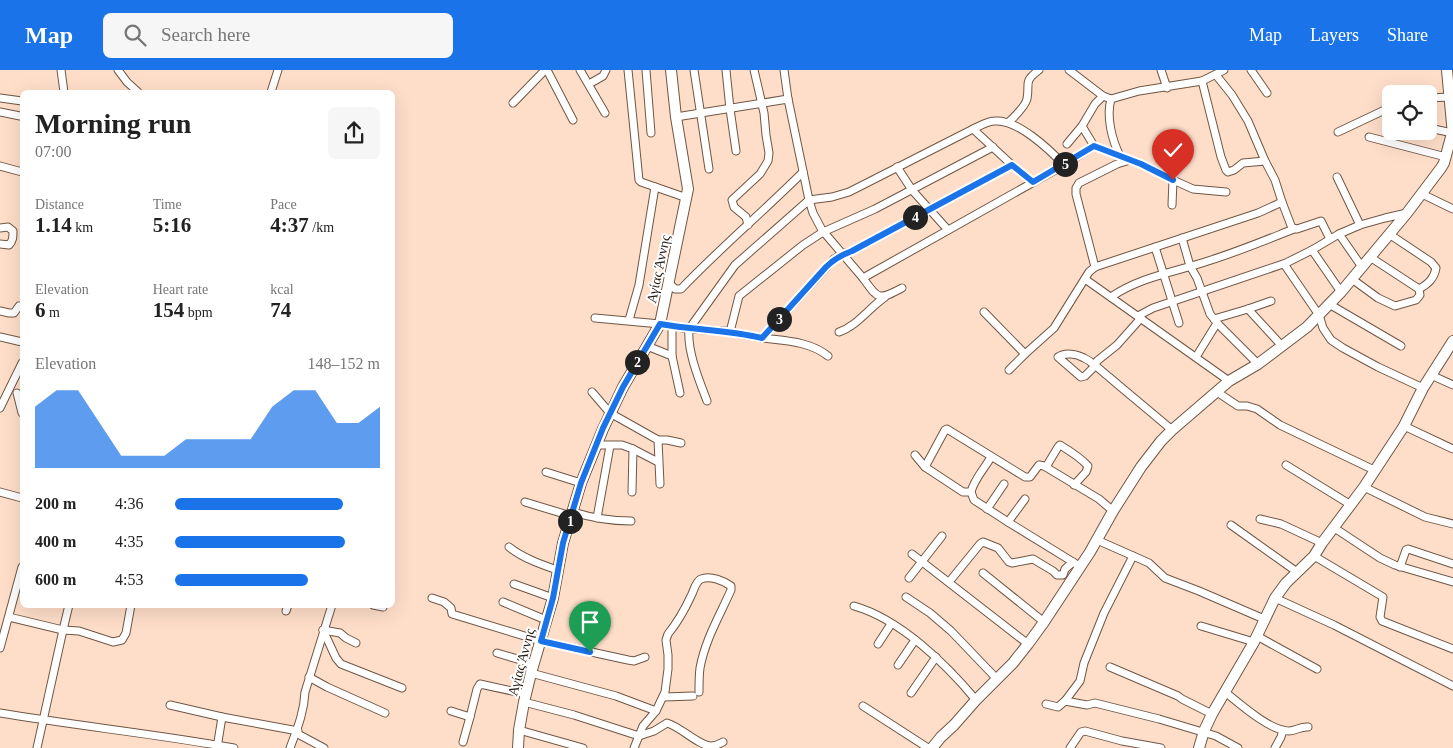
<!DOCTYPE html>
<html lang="en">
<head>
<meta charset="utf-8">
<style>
  body { margin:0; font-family:Georgia,serif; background:#f6f6f6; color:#222; height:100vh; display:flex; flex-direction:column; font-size:19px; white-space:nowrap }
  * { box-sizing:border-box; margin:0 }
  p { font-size:16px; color:#767676 }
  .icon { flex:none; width:28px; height:28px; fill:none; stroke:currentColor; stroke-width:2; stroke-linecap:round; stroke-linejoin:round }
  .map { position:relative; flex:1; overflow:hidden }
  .details { position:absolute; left:20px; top:20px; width:375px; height:518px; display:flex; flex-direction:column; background:#fff; border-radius:8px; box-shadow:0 5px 20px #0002 }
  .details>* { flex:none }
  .fabs { position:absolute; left:1382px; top:15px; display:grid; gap:10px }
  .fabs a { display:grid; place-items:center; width:55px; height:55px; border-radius:8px; background:#fff; box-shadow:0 5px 20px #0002; font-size:25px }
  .pin { position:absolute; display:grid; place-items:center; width:42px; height:42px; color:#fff; margin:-51px -21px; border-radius:50% 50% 50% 0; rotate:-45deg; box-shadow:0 0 5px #0007 }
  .pin .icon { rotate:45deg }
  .km { position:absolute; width:25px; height:25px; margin:-12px; border-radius:50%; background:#222; color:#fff; font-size:14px; line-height:25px; text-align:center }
  .round { display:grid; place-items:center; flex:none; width:52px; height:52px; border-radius:8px; background:#f6f6f6 }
  .summary { display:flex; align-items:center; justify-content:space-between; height:85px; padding:0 15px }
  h1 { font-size:28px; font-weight:600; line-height:38px }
  .stats { display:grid; grid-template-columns:repeat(3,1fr); gap:8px; height:85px; padding:5px 15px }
  .stats div { display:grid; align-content:center }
  .stats b { font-size:21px; font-weight:600 }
  .stats small { font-size:14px; font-weight:400 }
  .stats p { font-size:14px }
  .chart { height:140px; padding:10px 15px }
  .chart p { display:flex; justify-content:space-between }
  .chart svg { width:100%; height:90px; margin-top:5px; fill:#1a73e8; opacity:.7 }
  ul { padding:0 15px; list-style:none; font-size:16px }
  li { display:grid; grid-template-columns:80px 60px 1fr; align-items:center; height:38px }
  li i { height:12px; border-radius:6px; background:#1a73e8 }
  header { display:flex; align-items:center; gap:30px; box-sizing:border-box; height:70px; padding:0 25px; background:#1a73e8; color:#fff }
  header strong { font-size:24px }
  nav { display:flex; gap:28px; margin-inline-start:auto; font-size:18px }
  .search { width:350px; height:45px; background:#f6f6f6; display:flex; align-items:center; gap:12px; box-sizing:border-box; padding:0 18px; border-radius:8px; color:#767676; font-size:19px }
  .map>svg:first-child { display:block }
</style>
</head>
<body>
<header>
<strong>Map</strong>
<div class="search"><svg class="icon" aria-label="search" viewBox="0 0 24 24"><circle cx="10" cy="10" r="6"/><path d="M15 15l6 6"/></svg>Search here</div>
<nav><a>Map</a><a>Layers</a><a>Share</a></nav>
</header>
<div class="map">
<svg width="1453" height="678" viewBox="0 0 1453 678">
  <rect width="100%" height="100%" fill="#fedec9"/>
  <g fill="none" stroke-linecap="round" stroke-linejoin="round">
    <defs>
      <g id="street">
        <polyline points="61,0 64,22"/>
        <polyline points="118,0 127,12 138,22"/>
        <polyline points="547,0 573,50"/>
        <polyline points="580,0 605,43"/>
        <polyline points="628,0 639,110 641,112 687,128"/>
        <polyline points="646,0 651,63"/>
        <polyline points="694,0 709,99"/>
        <polyline points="726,0 730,39 736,81"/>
        <polyline points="784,0 788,29"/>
        <polyline points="1069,0 1103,26 1111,29 1139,21 1202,11 1224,0"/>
        <polyline points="1161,0 1167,18"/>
        <polyline points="1251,0 1267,23"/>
        <polyline points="1216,5 1232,25 1248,51 1265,91"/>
        <polyline points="1202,11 1221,87 1226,100 1228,102 1234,100 1243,93 1265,91 1275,110 1282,132"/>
        <polyline points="589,14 603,6 606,0"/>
        <polyline points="271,22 278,0"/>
        <polyline points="1103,26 1095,34 1082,56 1094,76 1141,94 1173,110 1172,135"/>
        <polyline points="0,28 22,31"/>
        <polyline points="1429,28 1450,27"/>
        <path d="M1111,29C1106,47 1112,70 1120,86"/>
        <polyline points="513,33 545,0"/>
        <polyline points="0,42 20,46"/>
        <polyline points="676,47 788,29 809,130 813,143 822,160 863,208 1064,95"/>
        <path d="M1009,52C1015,46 1025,37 1027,29C1030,12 1023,12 1039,0"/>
        <polyline points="1429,58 1453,63"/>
        <path d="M973,59C980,56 987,51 995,51C1017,49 1049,79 1064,95L1094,76"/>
        <polyline points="1338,62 1391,37"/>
        <polyline points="1369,67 1446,87"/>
        <polyline points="1067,74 1082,56"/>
        <polyline points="0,96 22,102"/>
        <polyline points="897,97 912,120 948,160"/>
        <polyline points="1337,107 1360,155"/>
        <polyline points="1173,110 1193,119 1226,122"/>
        <polyline points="1422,124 1453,139"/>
        <polyline points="748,155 746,147 734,137 732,130 760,104 768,91 769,83 766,65 764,43 754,0"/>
        <path d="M0,158L8,157L13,161C13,167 13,171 9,175L0,174"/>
        <polyline points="1339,164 1362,197"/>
        <polyline points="1182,168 1190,196 1197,208 1210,244 1219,255 1258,294"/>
        <polyline points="1155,177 1179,253"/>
        <polyline points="1312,180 1341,222"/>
        <polyline points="1370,187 1419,219"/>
        <polyline points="1284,194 1319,245 1323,258 1331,270 1343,278 1378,297 1423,318"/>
        <polyline points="1095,197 1076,124 1076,118 1079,113 1117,94 1130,90"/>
        <path d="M863,208C878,229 878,231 902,218"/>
        <polyline points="1085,209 1229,311"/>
        <path d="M1352,209L1378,228L1395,236L1416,230L1420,225L1419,219C1428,214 1434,209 1436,198L1431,192L1389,164"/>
        <path d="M669,213L675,219H681C720,178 763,142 803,102"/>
        <path d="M1111,227C1140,207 1175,202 1208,191C1237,182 1266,170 1294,159"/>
        <polyline points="1329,234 1401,276"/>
        <polyline points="1248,239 1282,276"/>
        <polyline points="0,241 9,243 14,243 19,236"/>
        <polyline points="984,242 1025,284 1054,258 1089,202 1095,197 1258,143 1282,132 1292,158 1297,159 1321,151 1330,169"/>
        <polyline points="1138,246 1153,238 1286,193 1312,180 1339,164 1360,155 1385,148 1407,143"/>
        <polyline points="595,248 660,254 689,259 735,195 809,130 832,127 849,122 973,59 1012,95 1033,112"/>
        <path d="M1141,248L1117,275L1097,291L1095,296L1085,306L1081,307L1058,287C1065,282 1077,284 1084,288C1093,292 1101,301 1109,307C1130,325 1151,342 1172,360"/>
        <polyline points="1214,249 1248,239 1271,231"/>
        <polyline points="629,250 639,215 655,117"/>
        <polyline points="672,256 672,286 680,323"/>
        <polyline points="730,262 739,226 803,175 823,162 875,139 993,77"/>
        <path d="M839,262C857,256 869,238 885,227"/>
        <polyline points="0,267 22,272"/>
        <path d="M762,268C785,271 809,271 828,286"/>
        <polyline points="647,276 672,286"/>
        <polyline points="1196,287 1217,253"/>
        <polyline points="1009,300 1025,284"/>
        <polyline points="1431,305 1453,315"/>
        <polyline points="592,322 610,343 658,370 660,414"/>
        <polyline points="1217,322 1238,336 1247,336 1257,339 1280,355 1374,400"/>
        <polyline points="17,323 22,343"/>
        <path d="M707,331C699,310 687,281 689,259L724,261L762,268L834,189L842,184L852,181L1012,95"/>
        <polyline points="0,338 22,293"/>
        <polyline points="1404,356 1453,379"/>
        <polyline points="658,370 667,370 681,373"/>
        <polyline points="596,375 622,375 633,379 658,392"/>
        <polyline points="915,385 925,397 963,422 971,422 974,430 1008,452 1081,497"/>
        <polyline points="1286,395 1351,435"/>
        <polyline points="925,397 945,360 947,359 1025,407 1030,407 1039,395 1044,396 1099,429 1113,441"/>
        <path d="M1046,397L1058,377L1060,375C1070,381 1081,388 1088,396L1086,402L1074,415"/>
        <polyline points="546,402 581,413"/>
        <polyline points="1364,417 1425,447 1453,454"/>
        <polyline points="0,422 22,428"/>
        <polyline points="632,422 633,379"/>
        <path d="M971,422C974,409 985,398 991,387"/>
        <polyline points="525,432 571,446"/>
        <polyline points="987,439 1004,414"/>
        <path d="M573,442C592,448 611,451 631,451"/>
        <polyline points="597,448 610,376"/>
        <polyline points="1260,449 1281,454 1322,473"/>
        <polyline points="1008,452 1025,429"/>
        <polyline points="1231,455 1297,502"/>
        <polyline points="1333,457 1380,488 1395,495 1453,512"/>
        <polyline points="1097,470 1149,493 1165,508 1199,521 1264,549"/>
        <path d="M509,477C523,488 540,494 557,500"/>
        <polyline points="912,484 1028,574"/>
        <polyline points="1314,486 1383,527 1380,547 1382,551 1453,579"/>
        <polyline points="1400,497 1406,480 1408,479 1453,494"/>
        <polyline points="983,503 1044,552"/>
        <polyline points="909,508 942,466"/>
        <polyline points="949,512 980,474 983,472 998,478 1009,492 1012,493 1033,489 1053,501 1057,505 1063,505 1065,499 1073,492"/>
        <polyline points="514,514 553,528"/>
        <polyline points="906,527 930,543 951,561 997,609"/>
        <polyline points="432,528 444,532 451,538 452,544 541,571 628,590 634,591 645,587"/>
        <polyline points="1275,528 1334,555 1453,616"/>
        <polyline points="503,532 546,550"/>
        <polyline points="373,535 383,537"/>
        <path d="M854,536C900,549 946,594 976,630"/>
        <polyline points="286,541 288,535"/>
        <polyline points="9,547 63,560 69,535"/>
        <polyline points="1201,556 1254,572"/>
        <polyline points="323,560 336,588 341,594 402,618"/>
        <polyline points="323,560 340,563 346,568 356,573"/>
        <polyline points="1257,566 1317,599"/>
        <polyline points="878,574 891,554"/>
        <polyline points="0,578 22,497"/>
        <polyline points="497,583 534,594"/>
        <polyline points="898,595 915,570"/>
        <polyline points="1110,597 1178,626 1182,629 1212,644"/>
        <polyline points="531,603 616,626 656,641"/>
        <polyline points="309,607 327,617 385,643"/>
        <path d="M1225,622C1240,634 1270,661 1289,661C1296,661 1301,656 1308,657"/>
        <polyline points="911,623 936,587"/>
        <polyline points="664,627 693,626"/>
        <polyline points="1065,631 1080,611 1084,593 1104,543 1133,486"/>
        <path d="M524,632L574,645L639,666L654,661L667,653C681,657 699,676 711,676C716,676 719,674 723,672"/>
        <polyline points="1046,634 1058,637 1065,631 1087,635 1095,633 1159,649 1216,666 1238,678"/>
        <polyline points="170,635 222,647"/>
        <polyline points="863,636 928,678"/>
        <polyline points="451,641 470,647 477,619 480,614 526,624"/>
        <path d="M0,643C78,656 156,664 234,678"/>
        <polyline points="519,660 583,678"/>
        <polyline points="296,663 324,678"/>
        <polyline points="463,672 470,647"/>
        <polyline points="37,678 63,560 79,561 113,572 122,570 126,563 131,535"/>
        <polyline points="217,678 222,647 298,661"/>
        <path d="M290,678C297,659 304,643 305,622L332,535"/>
        <path d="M634,678L643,656L656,641L665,622L668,599V585L666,570L668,564C677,553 685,539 691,526C694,521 695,512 701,509C710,505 724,511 731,516V520C720,545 705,570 700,598C699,605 699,614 699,622"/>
        <polyline points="1070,678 1081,662 1085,661 1122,671 1161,678"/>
        <polyline points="1275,678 1281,667 1283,660"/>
      </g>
      <g id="secondary">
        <polyline points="1447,0 1453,65"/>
        <polyline points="518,678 519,660 524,632 531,603 553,528 563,473 581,413 603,359 623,317 660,254 688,119 676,47 671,0"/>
        <polyline points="932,678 941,667 954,655 976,630 1013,593 1028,574 1044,552 1090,482 1113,441 1141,397 1161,371 1172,360 1229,311 1258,294 1307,257 1341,222 1407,143 1441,98 1444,93 1452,63"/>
        <polyline points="1199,678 1204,661 1212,644 1254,572 1275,528 1286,513 1314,486 1322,473 1364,417 1404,356 1423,318 1453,271"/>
      </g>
    </defs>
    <use href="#street" stroke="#705644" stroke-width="9"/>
    <use href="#secondary" stroke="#705644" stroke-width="12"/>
    <use href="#street" stroke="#fff" stroke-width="7"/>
    <use href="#secondary" stroke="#fff" stroke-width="10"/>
  </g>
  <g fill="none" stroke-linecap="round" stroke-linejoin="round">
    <defs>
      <path id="route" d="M590,582L541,571L553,528L563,473L581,413L603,358L623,317L660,254C694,260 728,260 762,268L826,197C834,189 841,185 852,181L1012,95L1033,112L1094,76L1141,94L1173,110"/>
    </defs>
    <use href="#route" stroke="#fff" stroke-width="10"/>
    <use href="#route" stroke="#1a73e8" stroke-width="6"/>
  </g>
  <g text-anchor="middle" stroke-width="4" stroke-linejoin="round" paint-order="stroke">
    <g font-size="14" fill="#271c14" stroke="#fff">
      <text transform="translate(658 199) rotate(-78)" y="5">Αγίας Άννης</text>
      <text transform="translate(521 592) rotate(-75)" y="5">Αγίας Άννης</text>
    </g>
  </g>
</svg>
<div class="fabs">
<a><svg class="icon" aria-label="locate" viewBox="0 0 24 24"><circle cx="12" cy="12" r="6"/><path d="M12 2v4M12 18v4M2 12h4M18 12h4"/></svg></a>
</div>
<div class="pin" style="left:590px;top:582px;background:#1e9e55"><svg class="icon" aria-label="arrive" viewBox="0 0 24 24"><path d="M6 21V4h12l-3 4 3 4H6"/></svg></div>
<div class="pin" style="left:1173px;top:110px;background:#d93025"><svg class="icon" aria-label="check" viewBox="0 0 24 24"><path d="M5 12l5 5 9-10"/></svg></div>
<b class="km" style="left:570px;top:451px">1</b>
<b class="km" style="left:637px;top:292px">2</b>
<b class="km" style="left:779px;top:249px">3</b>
<b class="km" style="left:915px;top:147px">4</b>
<b class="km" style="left:1065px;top:94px">5</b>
<section class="details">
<div class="summary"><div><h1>Morning run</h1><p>07:00</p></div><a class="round"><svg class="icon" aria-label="share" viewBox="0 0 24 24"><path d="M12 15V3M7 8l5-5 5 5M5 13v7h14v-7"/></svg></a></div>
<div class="stats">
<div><p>Distance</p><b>1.14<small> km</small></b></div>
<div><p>Time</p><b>5:16</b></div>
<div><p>Pace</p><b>4:37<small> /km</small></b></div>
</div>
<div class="stats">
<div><p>Elevation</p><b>6<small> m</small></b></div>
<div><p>Heart rate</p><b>154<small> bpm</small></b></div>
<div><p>kcal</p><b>74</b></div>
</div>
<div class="chart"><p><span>Elevation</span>148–152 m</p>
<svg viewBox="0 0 160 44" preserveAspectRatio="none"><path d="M0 44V14L10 6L20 6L30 22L40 38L50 38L60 38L70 30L80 30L90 30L100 30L110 14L120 6L130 6L140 22L150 22L160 14V44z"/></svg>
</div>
<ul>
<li><b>200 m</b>4:36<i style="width:82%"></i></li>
<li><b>400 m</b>4:35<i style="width:83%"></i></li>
<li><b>600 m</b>4:53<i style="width:65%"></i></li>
</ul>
</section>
</div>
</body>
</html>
